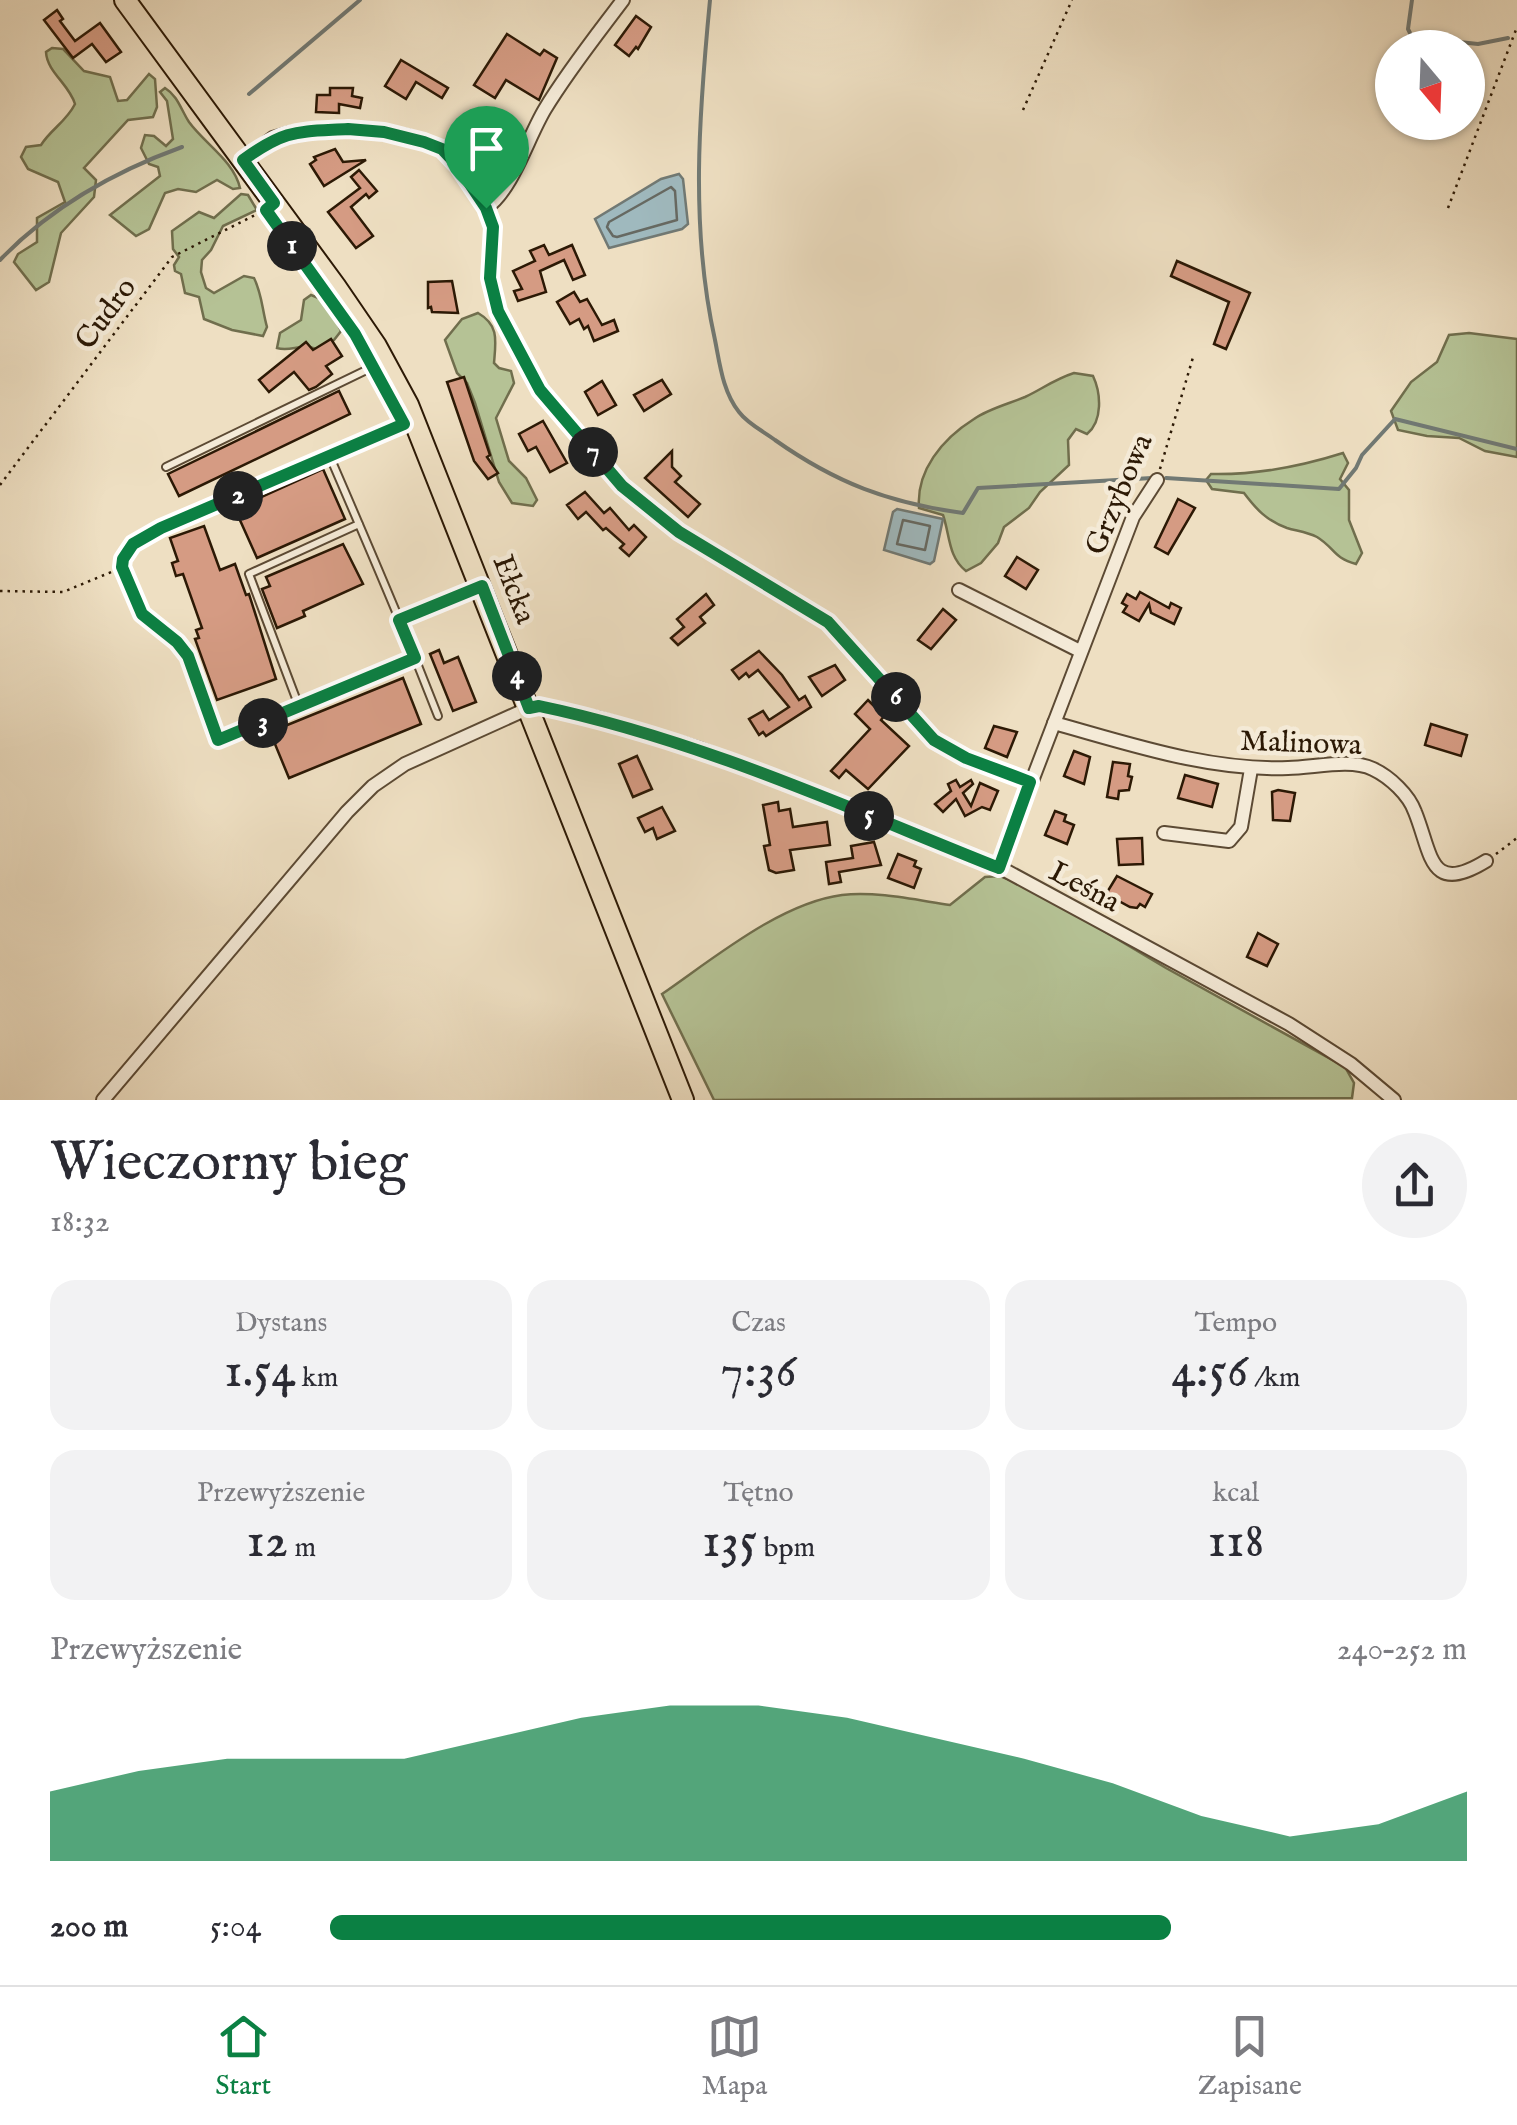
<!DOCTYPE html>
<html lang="pl">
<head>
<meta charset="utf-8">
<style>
  body { margin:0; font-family:"IM FELL English",serif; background:#f2f2f3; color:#2b2b33; height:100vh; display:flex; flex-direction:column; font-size:38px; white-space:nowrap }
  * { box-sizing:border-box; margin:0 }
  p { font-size:32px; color:#7c7c81 }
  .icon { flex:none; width:55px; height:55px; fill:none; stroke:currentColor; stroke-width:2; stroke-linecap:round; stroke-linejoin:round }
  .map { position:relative; height:1100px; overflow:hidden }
  .details { display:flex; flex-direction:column; background:#fff; flex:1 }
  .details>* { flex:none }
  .needle { width:65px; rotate:161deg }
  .tools { position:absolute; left:1375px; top:30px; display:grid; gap:20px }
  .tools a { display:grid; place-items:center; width:110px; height:110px; border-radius:50%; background:#fff; box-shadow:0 2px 8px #0004; font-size:50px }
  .pin { position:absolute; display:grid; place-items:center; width:85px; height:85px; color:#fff; margin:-102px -42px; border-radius:50% 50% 50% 0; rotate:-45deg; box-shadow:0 0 10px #0007 }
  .pin .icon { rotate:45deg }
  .km { position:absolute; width:50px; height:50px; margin:-25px; border-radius:50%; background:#222; color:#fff; font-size:28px; line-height:50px; text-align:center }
  .round { display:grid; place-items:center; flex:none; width:105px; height:105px; border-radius:52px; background:#f2f2f3 }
  .overview { display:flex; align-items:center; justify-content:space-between; height:170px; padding:0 50px }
  h1 { font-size:55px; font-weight:600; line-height:75px }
  .metrics { display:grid; grid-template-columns:repeat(3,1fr); gap:15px; height:170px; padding:10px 50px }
  .metrics div { display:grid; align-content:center; border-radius:25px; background:#f2f2f3; text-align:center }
  .metrics b { font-size:50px; font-weight:600 }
  .metrics small { font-size:28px; font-weight:400 }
  .metrics p { font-size:28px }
  .chart { height:280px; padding:20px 50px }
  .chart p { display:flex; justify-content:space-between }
  .chart svg { width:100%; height:180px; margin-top:10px; fill:#0b8043; opacity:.7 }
  ul { padding:0 50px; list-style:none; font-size:32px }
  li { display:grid; grid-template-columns:160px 120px 1fr; align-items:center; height:75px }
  li i { height:25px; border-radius:12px; background:#0b8043 }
  .dock { display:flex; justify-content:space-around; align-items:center; height:140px; border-top:2px solid #e1e1e2; background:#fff; font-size:28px; color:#7c7c81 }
  .dock a { display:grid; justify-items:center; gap:5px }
  .dock .selected { color:#0b8043 }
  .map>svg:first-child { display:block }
</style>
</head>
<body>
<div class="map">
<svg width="1517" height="1100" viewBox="0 0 1517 1100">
  <rect width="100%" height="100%" fill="#eedfc2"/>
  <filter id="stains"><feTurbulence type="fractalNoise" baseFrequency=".002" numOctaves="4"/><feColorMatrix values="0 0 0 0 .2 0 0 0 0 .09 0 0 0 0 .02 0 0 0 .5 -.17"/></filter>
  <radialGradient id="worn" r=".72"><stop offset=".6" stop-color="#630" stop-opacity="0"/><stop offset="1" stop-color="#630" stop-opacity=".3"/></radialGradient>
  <g fill="#b5c295" stroke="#706e4d" stroke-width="2.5">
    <path d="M52,48L63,49L84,71L110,77L118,101L127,100L149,74L155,79L157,107L153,117L128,120L84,168L96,180L94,197L61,233L49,282L36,290L14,262L18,254L37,242V218L65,202L58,182L28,169L21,157L26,147L41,145C51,129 66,122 75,104C69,84 47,72 46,52Z"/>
    <path d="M165,88C178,96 181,110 189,122C205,144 234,161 240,188L233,189L217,180L196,192L178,189L165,193L149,229L136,236L110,215L160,176L158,167L149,164L141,148L145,135L154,136L166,146L173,139L167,101L160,92Z"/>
    <path d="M241,194L248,195L257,210L223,226L211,250L202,260L201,272L206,288L214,293L244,276L254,278C262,294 262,309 267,327L263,336L232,330L204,319L199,297L185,293L181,274L175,271L174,265L179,257L173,249L172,231L199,212L214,218Z"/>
    <path d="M311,295L326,301L341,331L334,340L316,349C301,343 291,352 277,348L280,333L301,320L304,300Z"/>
    <path d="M478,313C499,325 496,340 494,363L499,368L511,371L514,383L496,418L509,461L526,478L537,500L533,506L512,503L499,482L475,403L467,383L457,373L445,340L462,319Z"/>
    <polygon points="1469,333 1517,339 1517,457 1485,451 1459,438 1427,436 1398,430 1391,411 1411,382 1437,362 1449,335"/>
    <path d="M1074,373L1093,376C1101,393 1103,421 1087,434L1076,429L1068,440L1069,465L1040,492L1029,508L1004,527L998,543L981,563L966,571C948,557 950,535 943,515L919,508C916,471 942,439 974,419C988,409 1008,404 1025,397C1042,389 1055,379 1074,373Z"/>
    <path d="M1343,453L1348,463L1340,479L1349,490V520L1362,553L1356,564C1333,558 1335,548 1317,537C1307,532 1297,531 1287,528C1267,521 1256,509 1244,493L1212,489L1206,480L1211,474C1255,475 1302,466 1343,453Z"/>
    <path d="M1000,876L1033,889L1166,968L1345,1067L1354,1083L1352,1098L714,1100L662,994C713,959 780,903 842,895C876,891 916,900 950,905L985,877Z"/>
  </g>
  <g fill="#9fb9be" stroke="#717974" stroke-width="2.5">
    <polygon points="679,174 683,179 688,224 682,229 609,248 595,219 661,179"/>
    <polygon points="897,509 943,519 934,561 930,564 884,550 893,512"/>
  </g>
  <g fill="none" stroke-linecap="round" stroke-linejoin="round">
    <g stroke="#666962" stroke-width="2.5">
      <polygon points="671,187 675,191 677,220 617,237 613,236 607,227 609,222"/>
      <polygon points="903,520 930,526 925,550 897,544"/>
    </g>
    <g stroke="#717974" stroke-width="4">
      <path d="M710,0C699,114 690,228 715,340C720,365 723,392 739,412C748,424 763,431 775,440C836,483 889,503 963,513L978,488L1152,478"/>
      <polyline points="1412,0 1408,29 1412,37 1478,44 1508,38"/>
      <polyline points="249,94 360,0"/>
      <path d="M0,260C51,207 113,172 182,147"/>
      <polyline points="1166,478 1339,489 1356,468 1362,455 1395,419 1517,449"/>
    </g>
  </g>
  <g fill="#d59b83" stroke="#2c1905" stroke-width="2.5">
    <polygon points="57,10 63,19 60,21 75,41 100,23 121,52 106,62 92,44 73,58 44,20"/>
    <polygon points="636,16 651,27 638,49 636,47 629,56 615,45"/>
    <polygon points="507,34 540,55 544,50 557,58 539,100 506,80 495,98 474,85"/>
    <polygon points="401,60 448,88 442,98 416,82 406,99 385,86"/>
    <polygon points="330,88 353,88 352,96 362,98 360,108 339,104 339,113 316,112 317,95 330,95"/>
    <polygon points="335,149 343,162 366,160 324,186 310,164 316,160 314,157"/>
    <polygon points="359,170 377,191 369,198 366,194 351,207 373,236 356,248 328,212 360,188 351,177"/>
    <polygon points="544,245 549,255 572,245 585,275 573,280 564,260 540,271 546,292 518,301 514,291 522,289 513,271 535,261 530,251"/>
    <polygon points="1177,261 1250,293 1226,349 1214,344 1229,302 1171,276"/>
    <polygon points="452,281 458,313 432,312 431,307 428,308 428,282"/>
    <polygon points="574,292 580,302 587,299 602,325 614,320 618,331 594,341 588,326 584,329 579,319 570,324 557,302"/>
    <polygon points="331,339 342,356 326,366 332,374 316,387 309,390 294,372 269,392 259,380 306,342 313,350"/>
    <polygon points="464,377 490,455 487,457 498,473 488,479 474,461 447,382"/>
    <polygon points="662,380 671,394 644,411 634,395"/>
    <polygon points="602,381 616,405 598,415 585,392"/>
    <polygon points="339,391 350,414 179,496 168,474"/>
    <polygon points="543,421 567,463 550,472 536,447 528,451 519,434"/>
    <polygon points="672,451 672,467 681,476 675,482 700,504 688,517 645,478"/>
    <polygon points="323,469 345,519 257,558 235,509"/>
    <polygon points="585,492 604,513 610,508 629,530 634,525 646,537 629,556 620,548 624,544 606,528 603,530 586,512 578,519 567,505"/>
    <polygon points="1178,499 1195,508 1168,554 1155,547"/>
    <polygon points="204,526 220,570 235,564 246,595 249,594 276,679 217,700 195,639 199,638 196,630 202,628 183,574 176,576 172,563 178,561 170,538"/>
    <polygon points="343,544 363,584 303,611 305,616 277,628 262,589 270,586 266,577"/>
    <polygon points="1017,557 1038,570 1026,589 1005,576"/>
    <polygon points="1140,592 1169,608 1171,603 1181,608 1174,624 1151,613 1149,604 1139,621 1123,612 1127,606 1122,603 1127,594 1136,599"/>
    <polygon points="706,594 714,605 700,617 705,623 678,645 671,638 684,627 677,619"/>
    <polygon points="943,609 956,620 931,649 918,640"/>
    <polygon points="439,650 444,663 458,657 476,702 453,711 430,654"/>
    <polygon points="759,651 782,675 799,700 805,696 811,707 766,736 763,732 759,735 749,719 763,711 769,720 789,707 758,670 749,677 746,673 739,679 732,670"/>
    <polygon points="835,665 845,680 822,696 809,677"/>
    <polygon points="403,678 421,724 289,778 270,732"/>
    <polygon points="868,700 884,716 881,720 909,746 868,789 846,770 839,778 831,771 870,729 855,714"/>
    <polygon points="1431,724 1467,735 1461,756 1425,745"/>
    <polygon points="994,726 1017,732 1007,757 985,748"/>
    <polygon points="1074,751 1090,757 1084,784 1064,776"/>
    <polygon points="637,756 652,789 633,797 619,764"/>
    <polygon points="1113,762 1130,764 1128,776 1132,777 1129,790 1119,791 1118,799 1107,797"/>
    <polygon points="1185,775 1218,784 1212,807 1178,798"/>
    <polygon points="956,780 960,787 971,780 973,784 963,793 971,806 980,783 998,791 990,810 982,807 965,816 956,799 943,812 935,804 951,791 948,784"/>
    <polygon points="1278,790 1295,793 1290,821 1273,820 1272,792"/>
    <polygon points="778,802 779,811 790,809 793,827 827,822 830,845 790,850 794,870 776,873 769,870 764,846 770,845 763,805"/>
    <polygon points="662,807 675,831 657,839 653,828 645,832 638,818"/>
    <polygon points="1055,811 1066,815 1064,821 1074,825 1067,844 1045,835"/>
    <polygon points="1142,838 1143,864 1119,865 1117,839"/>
    <polygon points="874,842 881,865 839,872 841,882 829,884 826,862 853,858 851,846"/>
    <polygon points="898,854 916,861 914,866 921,869 914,888 888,878"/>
    <polygon points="1117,876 1152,894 1145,907 1140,904 1137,908 1130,907 1106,894"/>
    <polygon points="1258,933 1278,944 1267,966 1247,957"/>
  </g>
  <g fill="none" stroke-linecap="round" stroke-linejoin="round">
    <defs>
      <g id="lane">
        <path d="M330,457C359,524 388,591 415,658L300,709L249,574L359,524"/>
        <polyline points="166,467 383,362"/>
        <polyline points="221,503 409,422"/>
        <polyline points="400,619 476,589"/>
        <polyline points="415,658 438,716"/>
      </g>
      <g id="street">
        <polyline points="243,160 273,138 290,133 348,129 407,136 442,149 472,185 490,218 494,237 489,278 498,311 540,390 622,486 679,532 828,623 933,740 966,758 1029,781"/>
        <path d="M486,208C513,189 527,139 545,109C568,71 596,36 623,0"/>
        <polyline points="959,590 1080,651"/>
        <path d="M1054,723C1130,744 1209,771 1288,768C1313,768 1350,758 1373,769C1390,777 1409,795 1415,812C1432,854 1429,896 1486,861"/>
        <polyline points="1164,833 1229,841 1241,827 1251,769"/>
        <polyline points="999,867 1133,517 1157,480"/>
        <polyline points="103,1100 347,812 373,786 405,764 529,708 539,706 597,718 700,749 999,867 1289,1024 1351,1064 1394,1100"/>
      </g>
      <polyline id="primary" points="125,0 335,286 376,346 408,405 683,1100"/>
    </defs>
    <use href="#lane" stroke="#5c4a34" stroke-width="10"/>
    <use href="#street" stroke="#5c4a34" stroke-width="16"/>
    <use href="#primary" stroke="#2c1905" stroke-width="24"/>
    <g stroke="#2c1905" stroke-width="2.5" stroke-dasharray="2.5 5" stroke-linecap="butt">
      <polyline points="1023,110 1072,0"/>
      <polyline points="1448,208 1517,27"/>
      <polyline points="1160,469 1194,354"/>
      <polyline points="0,485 172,257 261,212"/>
      <polyline points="210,508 140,539 123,559 123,567 142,614 177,642 188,657 218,740 290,712"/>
      <polyline points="0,591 63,592 121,568"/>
      <polyline points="1496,854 1517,838"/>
    </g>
    <use href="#lane" stroke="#f4ead7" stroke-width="6"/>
    <use href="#street" stroke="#f4ead7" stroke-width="12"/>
    <use href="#primary" stroke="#eedfc2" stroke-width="20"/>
  </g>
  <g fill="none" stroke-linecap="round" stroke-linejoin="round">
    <defs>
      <path id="route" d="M348,129L384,132L424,142L442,149L458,166L486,208L493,227L490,278L498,311L540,390L622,486L679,532L828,622L934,740L966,758L1030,782L999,868C848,808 698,739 539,706L529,708L482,586L399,620L415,658L218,740L188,656L177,642L142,614L122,567L123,559L133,544L161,528L404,424L355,334L266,210L274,203L243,160C286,129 296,132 348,129Z"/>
    </defs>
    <use href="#route" stroke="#fff" stroke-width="20"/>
    <use href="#route" stroke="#0b8043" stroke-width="12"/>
  </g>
  <g text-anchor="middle" stroke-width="9" stroke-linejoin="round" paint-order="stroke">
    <g font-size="30" fill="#2c1905" stroke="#f4ead7">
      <text transform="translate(105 313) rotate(-54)" y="10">Cudro</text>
      <text transform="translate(1118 494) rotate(-67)" y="10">Grzybowa</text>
      <text transform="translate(515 589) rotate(69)" y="10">Ełcka</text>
      <text transform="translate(1301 742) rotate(2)" y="10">Malinowa</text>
      <text transform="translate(1085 886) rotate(28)" y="10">Leśna</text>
    </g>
  </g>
  <rect width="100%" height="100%" filter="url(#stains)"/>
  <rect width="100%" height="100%" fill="url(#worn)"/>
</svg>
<div class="tools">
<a><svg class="needle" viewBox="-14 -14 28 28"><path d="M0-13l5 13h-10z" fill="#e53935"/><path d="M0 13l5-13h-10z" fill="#7c7c81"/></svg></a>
</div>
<div class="pin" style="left:486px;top:208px;background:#1e9e55"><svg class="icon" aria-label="arrive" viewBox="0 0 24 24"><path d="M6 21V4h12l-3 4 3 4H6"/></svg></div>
<b class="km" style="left:292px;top:246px">1</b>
<b class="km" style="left:238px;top:496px">2</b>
<b class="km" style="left:263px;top:723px">3</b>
<b class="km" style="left:517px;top:676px">4</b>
<b class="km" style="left:869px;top:816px">5</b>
<b class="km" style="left:896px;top:697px">6</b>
<b class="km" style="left:593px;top:452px">7</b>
</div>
<section class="details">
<div class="overview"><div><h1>Wieczorny bieg</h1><p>18:32</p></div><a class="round"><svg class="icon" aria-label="share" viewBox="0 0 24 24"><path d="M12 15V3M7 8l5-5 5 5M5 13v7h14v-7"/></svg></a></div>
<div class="metrics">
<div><p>Dystans</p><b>1.54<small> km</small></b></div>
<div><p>Czas</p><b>7:36</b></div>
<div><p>Tempo</p><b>4:56<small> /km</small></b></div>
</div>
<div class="metrics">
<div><p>Przewyższenie</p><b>12<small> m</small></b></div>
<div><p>Tętno</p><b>135<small> bpm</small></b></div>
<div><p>kcal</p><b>118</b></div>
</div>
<div class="chart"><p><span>Przewyższenie</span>240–252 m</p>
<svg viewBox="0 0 160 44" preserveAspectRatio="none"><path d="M0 44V27L10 22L20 19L30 19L40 19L50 14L60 9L70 6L80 6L90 9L100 14L110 19L120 25L130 33L140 38L150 35L160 27V44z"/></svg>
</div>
<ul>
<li><b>200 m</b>5:04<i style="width:74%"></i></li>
</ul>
</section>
<nav class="dock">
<a class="selected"><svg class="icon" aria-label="home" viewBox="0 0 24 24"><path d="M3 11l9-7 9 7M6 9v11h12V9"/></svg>Start</a>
<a><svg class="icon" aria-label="map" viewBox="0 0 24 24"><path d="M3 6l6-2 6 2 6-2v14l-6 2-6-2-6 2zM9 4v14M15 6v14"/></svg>Mapa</a>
<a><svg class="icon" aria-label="saved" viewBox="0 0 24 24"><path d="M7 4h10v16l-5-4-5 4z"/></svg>Zapisane</a>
</nav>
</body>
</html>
